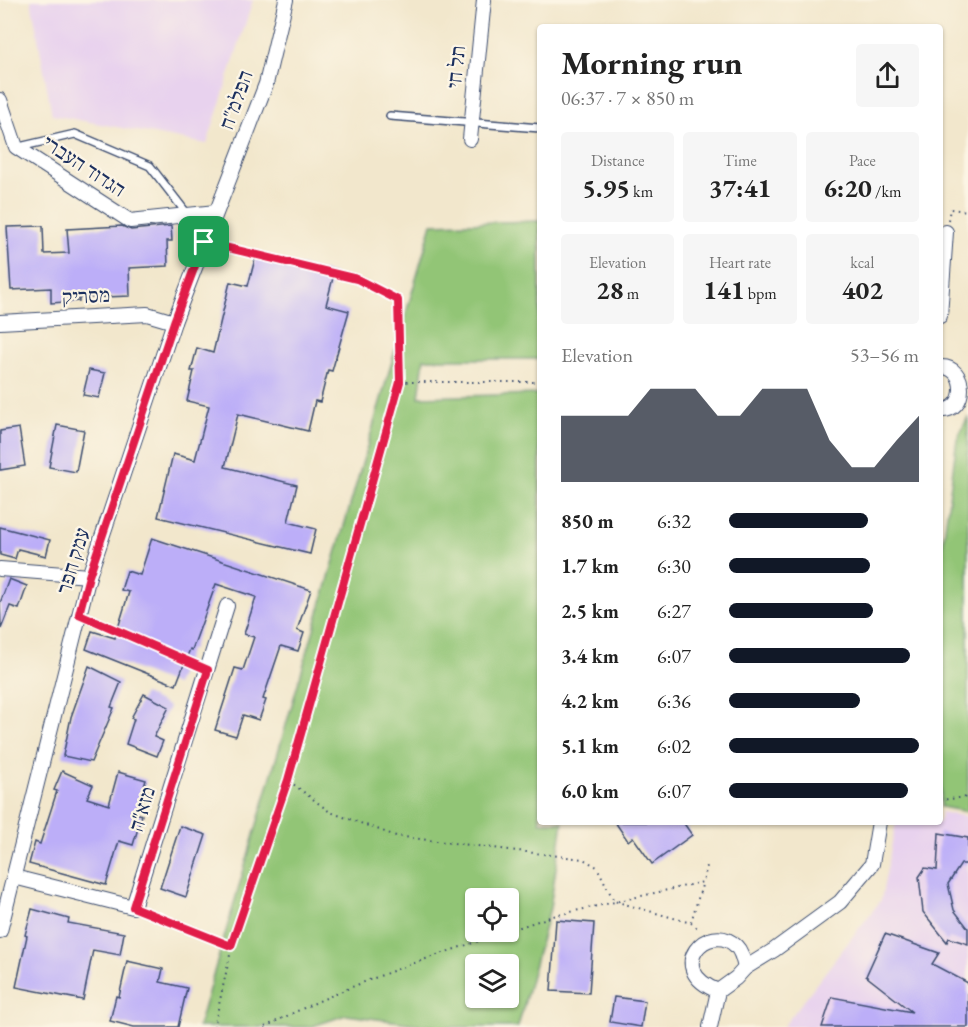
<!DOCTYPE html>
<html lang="en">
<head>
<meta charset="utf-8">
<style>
  body { margin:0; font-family:"EB Garamond","Frank Ruhl Libre",serif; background:#f6f6f6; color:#222; height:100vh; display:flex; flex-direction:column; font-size:22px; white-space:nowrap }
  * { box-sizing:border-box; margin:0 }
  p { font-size:20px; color:#767676 }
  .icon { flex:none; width:33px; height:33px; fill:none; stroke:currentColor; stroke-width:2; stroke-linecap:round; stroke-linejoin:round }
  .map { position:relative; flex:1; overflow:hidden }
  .side { position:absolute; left:537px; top:24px; width:406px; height:801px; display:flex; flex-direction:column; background:#fff; border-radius:6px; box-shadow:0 2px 4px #0004 }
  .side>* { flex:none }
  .controls { position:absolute; left:465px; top:888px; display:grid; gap:12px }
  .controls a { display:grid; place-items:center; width:54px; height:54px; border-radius:6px; background:#fff; box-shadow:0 2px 4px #0004; font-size:30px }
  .pin { position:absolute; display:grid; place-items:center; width:51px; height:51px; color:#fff; margin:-26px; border-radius:12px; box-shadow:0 3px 9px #0006 }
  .round { display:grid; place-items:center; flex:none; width:63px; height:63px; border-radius:6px; background:#f6f6f6 }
  .overview { display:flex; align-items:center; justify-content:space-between; height:102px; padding:0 24px }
  h1 { font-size:33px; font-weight:700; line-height:45px }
  .stats { display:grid; grid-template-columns:repeat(3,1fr); gap:9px; height:102px; padding:6px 24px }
  .stats div { display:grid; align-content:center; border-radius:6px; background:#f6f6f6; text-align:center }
  .stats b { font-size:26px; font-weight:700 }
  .stats small { font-size:16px; font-weight:400 }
  .stats p { font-size:16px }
  .chart { height:168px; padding:12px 24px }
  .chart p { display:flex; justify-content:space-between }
  .chart svg { width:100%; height:108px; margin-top:6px; fill:#111827; opacity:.7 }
  ul { padding:0 24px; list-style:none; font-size:20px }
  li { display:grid; grid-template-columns:96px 72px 1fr; align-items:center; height:45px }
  li i { height:15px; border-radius:8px; background:#111827 }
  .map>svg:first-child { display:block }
</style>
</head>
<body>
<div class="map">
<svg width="968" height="1027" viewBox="0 0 968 1027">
  <rect width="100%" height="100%" fill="#fcf5e5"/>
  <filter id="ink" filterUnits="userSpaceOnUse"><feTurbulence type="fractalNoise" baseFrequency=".0167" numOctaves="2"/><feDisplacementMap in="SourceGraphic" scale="12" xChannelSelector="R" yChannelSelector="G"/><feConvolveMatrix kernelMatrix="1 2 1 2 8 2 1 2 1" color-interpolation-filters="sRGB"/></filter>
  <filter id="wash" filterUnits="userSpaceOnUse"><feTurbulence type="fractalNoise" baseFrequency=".008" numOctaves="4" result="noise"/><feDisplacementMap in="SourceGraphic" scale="24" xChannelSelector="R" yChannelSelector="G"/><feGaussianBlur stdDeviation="1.35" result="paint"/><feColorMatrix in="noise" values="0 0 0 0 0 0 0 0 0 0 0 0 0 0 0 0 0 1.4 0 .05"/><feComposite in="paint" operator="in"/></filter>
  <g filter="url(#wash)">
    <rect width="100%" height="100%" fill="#f2e7cc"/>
    <g fill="#e8d2ee">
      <polygon points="31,0 253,0 207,144 52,115"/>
      <polygon points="941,812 968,817 968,1027 783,1027 881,900 896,822 940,822"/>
    </g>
    <g fill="#92c576" stroke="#567a6a" stroke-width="1.5" fill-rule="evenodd">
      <path d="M540,221V359H424L419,397L540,394V822H563L550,908L518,1027H439L346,1015L310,1027H198L432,224ZM476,898H508V932H476ZM476,964H508V998H476Z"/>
      <polygon points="968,417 968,812 941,807 941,558 957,439"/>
    </g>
    <g id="blocks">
      <g fill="#bcaef8">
        <polygon points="43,226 44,254 69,253 67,229 122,226 131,230 171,226 172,241 167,241 168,266 129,268 130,296 79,298 79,301 51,303 51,288 11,290 7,227"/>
        <polygon points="256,255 334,274 326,305 349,311 332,371 328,370 320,402 315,401 308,431 238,414 225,467 297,485 288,522 316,529 310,554 158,517 173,454 195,460 209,406 187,401 194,371 191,371 197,348 213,353 230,282 248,286"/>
        <polygon points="89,370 105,373 99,398 83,395"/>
        <polygon points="57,425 84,430 76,472 49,467"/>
        <polygon points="19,428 25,466 0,470 0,431"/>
        <polygon points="0,527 50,540 46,556 18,549 15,559 0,555"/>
        <polygon points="152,538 311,590 297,630 304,633 298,651 281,646 263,699 266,700 259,720 243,715 236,736 215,730 235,668 243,670 254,637 244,634 256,597 216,584 192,650 190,649 176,685 86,649 92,631 115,638 129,592 121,590 127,571 140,575"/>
        <polygon points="9,579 27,586 19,609 10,606 1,629 0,603"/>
        <polygon points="89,666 121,682 111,707 114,708 91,762 63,756 71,717"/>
        <polygon points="144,694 169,707 154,737 163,741 157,756 126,744 134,719 131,718"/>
        <polygon points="62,771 93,785 87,798 109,805 118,772 146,780 136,813 142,815 133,845 119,841 106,885 29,864 35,842 40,844 57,791 54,790"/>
        <polygon points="615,822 683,822 692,835 652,864 633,837 628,841"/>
        <polygon points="180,826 206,835 186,897 160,888"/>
        <polygon points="939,833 968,838 968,864 961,864 948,884 954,910 968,928 968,944 949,938 947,942 923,912 919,877 925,868 937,870"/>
        <polygon points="32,909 69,919 68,923 124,933 120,955 93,950 83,1000 16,987 27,936 25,935"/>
        <polygon points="556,920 594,923 589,993 551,991"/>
        <polygon points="885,934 939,953 932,964 968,983 968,1027 822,1027 832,997 912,1012 866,976"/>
        <polygon points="127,961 163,969 160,982 187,988 178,1027 134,1027 110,1021 116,996 119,997"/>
        <polygon points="614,997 645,1001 641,1027 610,1022"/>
      </g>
    </g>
  </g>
  <g filter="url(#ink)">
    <use href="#blocks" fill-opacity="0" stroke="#3b4b6e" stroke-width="1.5"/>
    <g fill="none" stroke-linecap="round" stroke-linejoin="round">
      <defs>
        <g id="service">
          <polyline points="390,116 540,128"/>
          <polyline points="19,147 75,134 150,166 188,215"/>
        </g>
        <g id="minor">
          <polyline points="0,100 16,147 130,221 216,212"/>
          <polyline points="470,139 484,0"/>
          <polyline points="940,316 946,232"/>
          <polyline points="0,322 147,314 174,322"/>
          <path d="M940,367C968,365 968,413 940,410"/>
          <polyline points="0,569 89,576"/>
          <polyline points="14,877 133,907 227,606"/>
          <polyline points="0,931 89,576 174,322 266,84 286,0"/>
          <polyline points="718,991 736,978 745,968 774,950 840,902 872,864 879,822"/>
          <path d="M718,991C662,969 709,919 736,946C742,952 743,960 745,968"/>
          <polyline points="710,1027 718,991"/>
        </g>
      </defs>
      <use href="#service" stroke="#3b4b6e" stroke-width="10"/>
      <use href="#minor" stroke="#3b4b6e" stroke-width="16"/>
      <g stroke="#3b4b6e" stroke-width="2" stroke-dasharray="1.5 4.5" stroke-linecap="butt">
        <polyline points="948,220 950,209 968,211"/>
        <polyline points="400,382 540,382"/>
        <polyline points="93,620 195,665"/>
        <polyline points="289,781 330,812 396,836 583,859 597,867 614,901 691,923 700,930"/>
        <polyline points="940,800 968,797"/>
        <polyline points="145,912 232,946"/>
        <polyline points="691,922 703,882"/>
        <polyline points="508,931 553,916 703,882 708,862"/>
        <polyline points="214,1027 232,946 288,780 400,382 398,300 357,279 218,245"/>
        <path d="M265,1027C342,987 425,958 507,932"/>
      </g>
      <use href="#service" stroke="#fff" stroke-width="7"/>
      <use href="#minor" stroke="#fff" stroke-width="14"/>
    </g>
  </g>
  <g fill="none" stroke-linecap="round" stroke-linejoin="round" filter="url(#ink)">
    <defs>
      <polygon id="route" points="204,242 357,279 398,300 400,382 288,780 231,946 133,907 208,670 79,614 89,576 174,322"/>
    </defs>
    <use href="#route" stroke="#fff" stroke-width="12"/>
    <use href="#route" stroke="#e11d48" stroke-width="8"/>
  </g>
  <g text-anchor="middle" stroke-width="4.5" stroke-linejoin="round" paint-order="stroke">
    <g font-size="21" fill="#1b2f5e" stroke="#fcf5e5">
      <text transform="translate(456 67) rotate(-84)" y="7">תל חי</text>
      <text transform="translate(236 100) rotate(-70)" y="7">הפלמ"ח</text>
      <text transform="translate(84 166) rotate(33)" y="7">הגדוד העברי</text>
      <text transform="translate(86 296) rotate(-3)" y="7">מסריק</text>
      <text transform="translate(73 561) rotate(-73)" y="7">עמק חפר</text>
      <text transform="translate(142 809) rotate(-73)" y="7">מזא"ה</text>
    </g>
  </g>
</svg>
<div class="controls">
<a><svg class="icon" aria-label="locate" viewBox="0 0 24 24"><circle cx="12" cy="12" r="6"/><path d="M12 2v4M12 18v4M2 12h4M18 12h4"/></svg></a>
<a><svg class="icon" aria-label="layers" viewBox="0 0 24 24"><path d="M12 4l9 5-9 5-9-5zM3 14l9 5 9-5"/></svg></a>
</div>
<div class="pin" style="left:204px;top:242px;background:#1e9e55"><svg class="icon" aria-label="arrive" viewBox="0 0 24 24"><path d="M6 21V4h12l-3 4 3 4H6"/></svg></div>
<section class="side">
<div class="overview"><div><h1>Morning run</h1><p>06:37 · 7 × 850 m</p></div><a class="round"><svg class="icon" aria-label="share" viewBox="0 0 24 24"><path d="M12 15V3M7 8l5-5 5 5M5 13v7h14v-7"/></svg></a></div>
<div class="stats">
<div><p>Distance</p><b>5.95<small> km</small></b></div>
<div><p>Time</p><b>37:41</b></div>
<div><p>Pace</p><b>6:20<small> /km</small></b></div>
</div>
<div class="stats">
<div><p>Elevation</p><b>28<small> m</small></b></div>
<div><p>Heart rate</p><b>141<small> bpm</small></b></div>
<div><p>kcal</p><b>402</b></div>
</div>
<div class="chart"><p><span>Elevation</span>53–56 m</p>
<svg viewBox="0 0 160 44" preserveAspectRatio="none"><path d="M0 44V17L10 17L20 17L30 17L40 6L50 6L60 6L70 17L80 17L90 6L100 6L110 6L120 27L130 38L140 38L150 27L160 17V44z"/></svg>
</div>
<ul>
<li><b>850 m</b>6:32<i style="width:73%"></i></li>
<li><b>1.7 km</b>6:30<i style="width:74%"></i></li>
<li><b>2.5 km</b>6:27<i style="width:76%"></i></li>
<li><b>3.4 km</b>6:07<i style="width:95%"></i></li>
<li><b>4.2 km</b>6:36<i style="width:69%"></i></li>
<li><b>5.1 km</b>6:02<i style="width:100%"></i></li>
<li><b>6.0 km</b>6:07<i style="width:94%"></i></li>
</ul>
</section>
</div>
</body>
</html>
